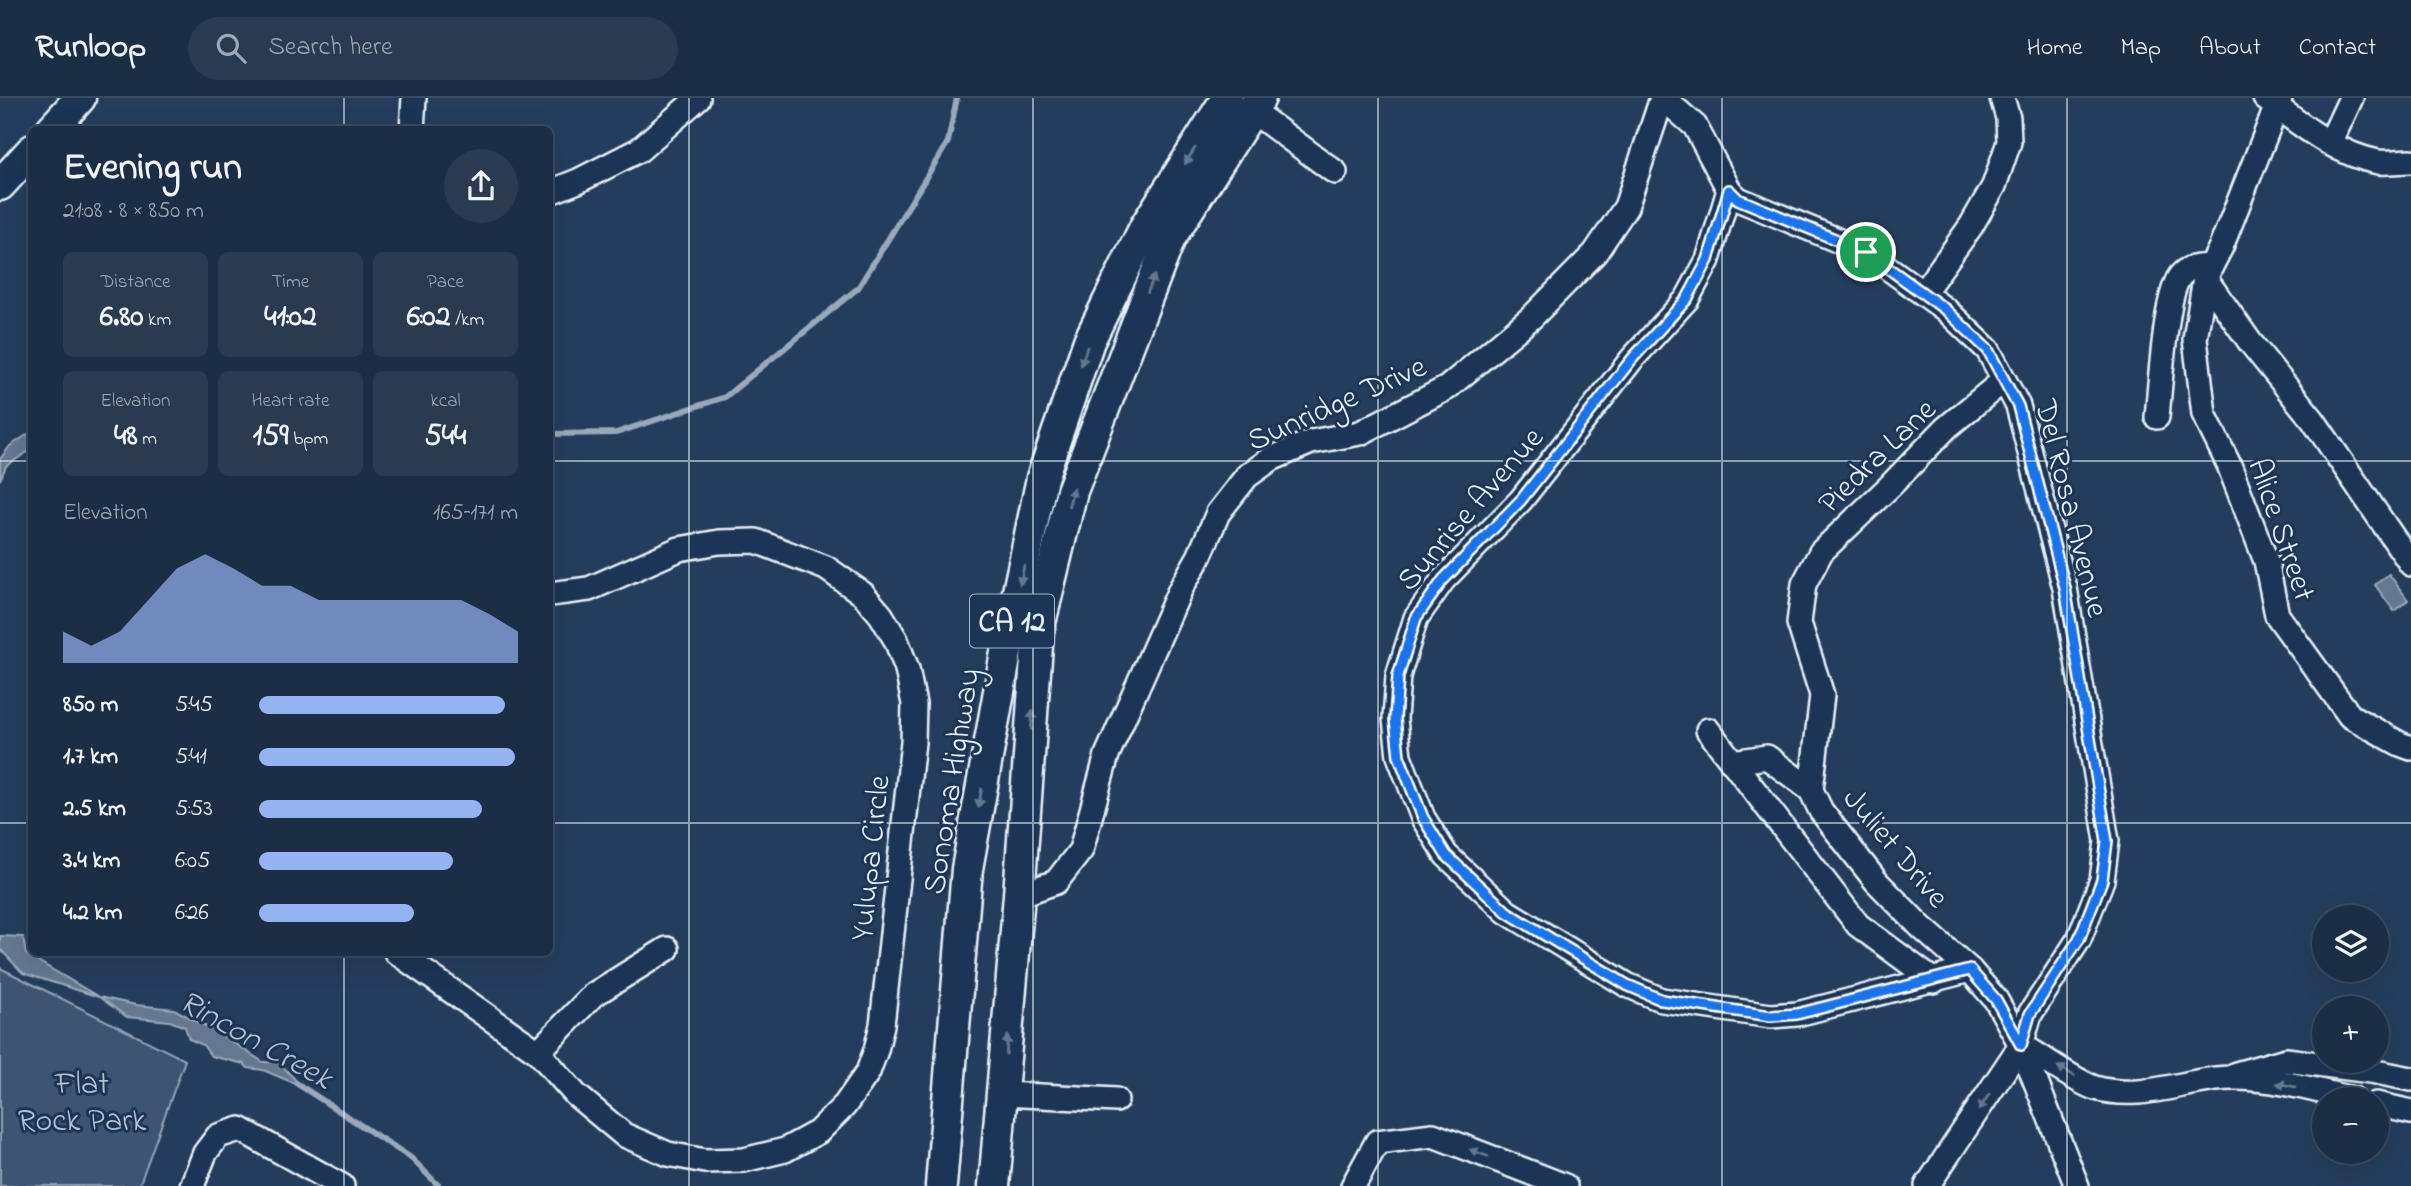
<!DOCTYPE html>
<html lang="en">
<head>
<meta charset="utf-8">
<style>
  body { margin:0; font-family:"Indie Flower",sans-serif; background:#293a51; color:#f1f3f6; height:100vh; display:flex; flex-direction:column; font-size:26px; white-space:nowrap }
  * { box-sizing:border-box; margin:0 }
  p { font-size:23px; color:#a0a8b3 }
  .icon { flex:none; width:38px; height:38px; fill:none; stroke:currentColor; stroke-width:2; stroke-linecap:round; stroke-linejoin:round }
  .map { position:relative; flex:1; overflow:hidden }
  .sheet { position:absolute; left:28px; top:28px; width:525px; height:830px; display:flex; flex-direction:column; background:#1c2e46; border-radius:10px; box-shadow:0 7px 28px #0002,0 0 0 2px #3a4a5f }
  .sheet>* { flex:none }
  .controls { position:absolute; left:2312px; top:807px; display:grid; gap:14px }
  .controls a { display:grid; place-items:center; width:77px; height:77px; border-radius:50%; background:#1c2e46; box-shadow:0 7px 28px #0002,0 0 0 2px #3a4a5f; font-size:35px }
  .pin { position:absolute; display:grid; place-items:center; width:60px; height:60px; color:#fff; margin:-30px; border:4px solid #fff; border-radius:50%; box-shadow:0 2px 7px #0007 }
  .round { display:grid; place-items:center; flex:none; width:74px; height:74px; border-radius:37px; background:#293a51 }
  .overview { display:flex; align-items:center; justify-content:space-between; height:119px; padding:0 35px }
  h1 { font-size:38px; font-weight:700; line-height:52px }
  .stats { display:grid; grid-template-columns:repeat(3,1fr); gap:10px; height:119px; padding:7px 35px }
  .stats div { display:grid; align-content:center; border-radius:10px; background:#293a51; text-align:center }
  .stats b { font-size:30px; font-weight:700 }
  .stats small { font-size:19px; font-weight:400 }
  .stats p { font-size:19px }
  .chart { height:196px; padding:14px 35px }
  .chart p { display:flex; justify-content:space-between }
  .chart svg { width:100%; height:126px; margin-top:7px; fill:#95b2f1; opacity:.7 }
  ul { padding:0 35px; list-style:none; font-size:23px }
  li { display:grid; grid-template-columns:112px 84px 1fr; align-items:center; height:52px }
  li i { height:18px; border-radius:9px; background:#95b2f1 }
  header { display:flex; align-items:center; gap:42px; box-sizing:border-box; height:98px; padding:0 35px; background:#1c2e46; border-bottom:2px solid #3a4a5f }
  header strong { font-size:33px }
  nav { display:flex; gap:38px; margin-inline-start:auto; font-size:24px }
  .search { width:490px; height:63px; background:#293a51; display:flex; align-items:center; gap:18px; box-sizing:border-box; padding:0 24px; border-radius:38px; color:#a0a8b3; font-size:26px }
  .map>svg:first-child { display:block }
</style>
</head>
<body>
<header>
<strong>Runloop</strong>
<div class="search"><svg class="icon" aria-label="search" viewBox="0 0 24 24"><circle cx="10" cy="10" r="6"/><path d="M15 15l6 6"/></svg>Search here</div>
<nav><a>Home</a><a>Map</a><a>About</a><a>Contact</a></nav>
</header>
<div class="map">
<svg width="2411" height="1088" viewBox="0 0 2411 1088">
  <rect width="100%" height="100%" fill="#253d5d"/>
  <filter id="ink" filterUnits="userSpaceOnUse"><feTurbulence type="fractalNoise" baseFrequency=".0143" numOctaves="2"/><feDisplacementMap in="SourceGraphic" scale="14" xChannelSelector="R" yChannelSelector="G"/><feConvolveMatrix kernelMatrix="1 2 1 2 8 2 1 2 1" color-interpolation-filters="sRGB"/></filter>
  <g filter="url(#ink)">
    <polygon fill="#3e5472" stroke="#93a2b5" stroke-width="2" points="0,870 185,962 139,1088 0,1088"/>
    <g fill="#657890" stroke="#99a8ba" stroke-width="2">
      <polygon points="31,334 31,352 6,368 0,382 0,361 10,348"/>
      <polygon points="2389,476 2408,502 2394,513 2375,487"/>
      <polygon points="0,838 23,839 26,856 99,899 136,907 174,911 220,936 263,964 279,964 301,988 263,972 248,970 244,966 211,958 203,947 189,941 185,929 170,923 127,919 99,899 23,875 0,851"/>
    </g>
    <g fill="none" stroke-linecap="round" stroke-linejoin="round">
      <g stroke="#99a8ba" stroke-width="6">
        <polyline points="550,336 616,335 725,299 858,190 948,44 957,0"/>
        <polyline points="296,985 411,1060 439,1088"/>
      </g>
      <defs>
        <g id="minor">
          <polyline points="1663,0 1695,28 1729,92 1738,101 1866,154 1946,212 1988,252 2018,308 2065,490 2107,743 2102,782 2079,841 2030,916 2021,947 1927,1088"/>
          <path d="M2265,0C2299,25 2335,56 2378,64C2388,65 2401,63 2411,63"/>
          <polyline points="2280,0 2221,149 2205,180 2195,241 2204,316 2229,367 2266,463 2277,517 2350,618 2400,646 2411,650"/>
          <polyline points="1251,12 1335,74"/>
          <polyline points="412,32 414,0"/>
          <polyline points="2330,45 2351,0"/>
          <polyline points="1729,92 1708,162 1687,201 1632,261 1521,402 1443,482 1416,520 1398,578 1395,621 1399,658 1423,720 1446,757 1507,814 1627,887 1662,902 1771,918 1797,916 1970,872 1996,902 2021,947 2077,1088"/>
          <polyline points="550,94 578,83 639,52 698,0"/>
          <polyline points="2205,180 2250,244 2313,322 2411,466"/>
          <polyline points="1923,195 1971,128 1994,88 2009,44 2008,20 2002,0"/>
          <path d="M2157,319C2160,292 2165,193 2181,177C2189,168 2200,169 2211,168"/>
          <polyline points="1708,632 1858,827 1934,883"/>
          <polyline points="1732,664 1767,659 1811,692"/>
          <polyline points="1019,797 1056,784 1081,752 1107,657 1180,492 1199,459 1218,415 1247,378 1271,361 1311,344 1360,335 1447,290 1532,219 1595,155 1626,109 1662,0"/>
          <polyline points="396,854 538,954 576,997 624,1037 668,1056 705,1063 744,1062 785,1052 818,1034 845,1007 868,974 876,952 882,927 913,644 914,606 907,571 896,542 881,517 863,496 826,470 756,443 719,444 679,451 589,491 550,496"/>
          <polyline points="1970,872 1921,829 1876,783 1821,713 1811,692 1822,597 1799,525 1804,486 1821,454 1890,388 1946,330 2004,282"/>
          <path d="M2021,947C2041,958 2076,984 2095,990C2137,1002 2175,986 2216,981C2262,976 2309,991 2353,1001"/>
          <polyline points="538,954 593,897 667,851"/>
          <polyline points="2236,976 2286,962 2371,973 2411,981"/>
          <polyline points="1003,996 1116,1002"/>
          <polyline points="2376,1006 2411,1014"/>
          <polyline points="192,1088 205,1055 218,1038 240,1031 342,1088"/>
          <polyline points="1353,1088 1377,1044 1433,1037 1565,1088"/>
        </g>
        <g id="major">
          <polyline points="51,32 80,0"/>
          <polyline points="0,87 32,52"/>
          <polyline points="941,1088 967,771 1011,527 1042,380 1089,243 1145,129 1227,0"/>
          <polyline points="994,1088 1019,797 1038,533 1072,393 1170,140 1260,0"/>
        </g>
      </defs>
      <use href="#minor" stroke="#e8f1f8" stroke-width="28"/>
      <use href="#major" stroke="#e8f1f8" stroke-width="35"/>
      <use href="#minor" stroke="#1d3557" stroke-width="23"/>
      <use href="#major" stroke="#1d3557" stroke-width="30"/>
    </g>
    <defs><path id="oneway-solid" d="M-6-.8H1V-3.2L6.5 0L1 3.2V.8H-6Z" transform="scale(1.75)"/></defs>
    <g fill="#64778f">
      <use href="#oneway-solid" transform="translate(1190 58) rotate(122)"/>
      <use href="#oneway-solid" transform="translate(1151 186) rotate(-68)"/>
      <use href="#oneway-solid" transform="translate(1084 258) rotate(109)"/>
      <use href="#oneway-solid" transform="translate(1071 399) rotate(-75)"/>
      <use href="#oneway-solid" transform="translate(1022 477) rotate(102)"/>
      <use href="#oneway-solid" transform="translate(1032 622) rotate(-86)"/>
      <use href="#oneway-solid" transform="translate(980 700) rotate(100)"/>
      <use href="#oneway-solid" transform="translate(1007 947) rotate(-85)"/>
      <use href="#oneway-solid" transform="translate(2066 973) rotate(-150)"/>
      <use href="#oneway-solid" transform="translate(2286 987) rotate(-168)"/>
      <use href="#oneway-solid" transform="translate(1984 1004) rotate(123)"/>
      <use href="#oneway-solid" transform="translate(1479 1055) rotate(-159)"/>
    </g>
  </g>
  <g fill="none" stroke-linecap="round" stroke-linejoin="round" filter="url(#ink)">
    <defs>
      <polygon id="route" points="1729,92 1738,101 1866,154 1946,212 1988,252 2018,308 2065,490 2107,743 2102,782 2079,841 2030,916 2021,947 1996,902 1970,872 1797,916 1771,918 1662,902 1627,887 1507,814 1446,757 1423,720 1399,658 1395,621 1398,578 1416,520 1443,482 1521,402 1632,261 1687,201 1708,162"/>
    </defs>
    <use href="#route" stroke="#fff" stroke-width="14"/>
    <use href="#route" stroke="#1a73e8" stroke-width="9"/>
  </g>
  <path fill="none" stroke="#e8f1f8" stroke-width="2" stroke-opacity="0.55" d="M344,0V32M689,0V1088M1033,0V1088M1378,0V1088M1722,0V1088M2067,0V1088M0,363H32M550,363H2411M0,725H32M550,725H2411M344,854V1088"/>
  <g text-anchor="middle" stroke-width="6" stroke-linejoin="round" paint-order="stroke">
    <rect fill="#1d3557" stroke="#abb9c8" stroke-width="2" x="970" y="496.5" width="84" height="53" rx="5"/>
    <g font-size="30" font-weight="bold" fill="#e8f1f8">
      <text x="1012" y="533">CA 12</text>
    </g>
    <g font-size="32" fill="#e8f1f8" stroke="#1d3557">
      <text transform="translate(1336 304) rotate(-24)" y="11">Sunridge Drive</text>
      <text transform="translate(1876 357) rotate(-44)" y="11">Piedra Lane</text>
      <text transform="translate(1469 410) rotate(-49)" y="11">Sunrise Avenue</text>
      <text transform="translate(2073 410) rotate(76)" y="11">Del Rosa Avenue</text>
      <text transform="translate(2283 431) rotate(71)" y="11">Alice Street</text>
      <text transform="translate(950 683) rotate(-81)" y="11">Sonoma Highway</text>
      <text transform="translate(1897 749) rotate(50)" y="11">Juliet Drive</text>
      <text transform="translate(869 760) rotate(-84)" y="11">Yulupa Circle</text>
    </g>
    <g font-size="32" fill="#b5c2d0" stroke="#1d3557">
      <text x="82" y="995">Flat<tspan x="82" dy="37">Rock Park</tspan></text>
    </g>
    <g font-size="33" font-style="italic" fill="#b4c1ce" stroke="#1d3557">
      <text transform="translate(257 940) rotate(29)" y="12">Rincon Creek</text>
    </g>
  </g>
</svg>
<div class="controls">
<a><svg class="icon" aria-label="layers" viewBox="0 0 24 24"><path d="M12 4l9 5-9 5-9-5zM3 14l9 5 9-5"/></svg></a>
<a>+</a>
<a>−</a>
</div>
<div class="pin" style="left:1866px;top:154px;background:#1e9e55"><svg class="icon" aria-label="arrive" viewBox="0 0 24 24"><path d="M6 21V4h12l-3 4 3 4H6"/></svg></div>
<section class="sheet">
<div class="overview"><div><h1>Evening run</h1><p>21:08 · 8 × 850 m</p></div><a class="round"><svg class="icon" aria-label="share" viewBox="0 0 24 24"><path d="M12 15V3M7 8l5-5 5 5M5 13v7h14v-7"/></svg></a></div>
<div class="stats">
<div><p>Distance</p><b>6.80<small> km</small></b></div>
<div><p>Time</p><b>41:02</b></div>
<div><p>Pace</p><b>6:02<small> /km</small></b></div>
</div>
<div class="stats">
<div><p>Elevation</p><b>48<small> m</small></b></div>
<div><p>Heart rate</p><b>159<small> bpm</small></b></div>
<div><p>kcal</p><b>544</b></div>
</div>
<div class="chart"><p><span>Elevation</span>165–171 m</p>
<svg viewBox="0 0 160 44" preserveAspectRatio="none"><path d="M0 44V33L10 38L20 33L30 22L40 11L50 6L60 11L70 17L80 17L90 22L100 22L110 22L120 22L130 22L140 22L150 27L160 33V44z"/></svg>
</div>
<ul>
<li><b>850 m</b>5:45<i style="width:95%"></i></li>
<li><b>1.7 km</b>5:41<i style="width:99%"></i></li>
<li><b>2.5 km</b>5:53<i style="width:86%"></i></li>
<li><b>3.4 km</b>6:05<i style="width:75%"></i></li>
<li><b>4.2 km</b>6:26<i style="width:60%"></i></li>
</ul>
</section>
</div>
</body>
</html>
